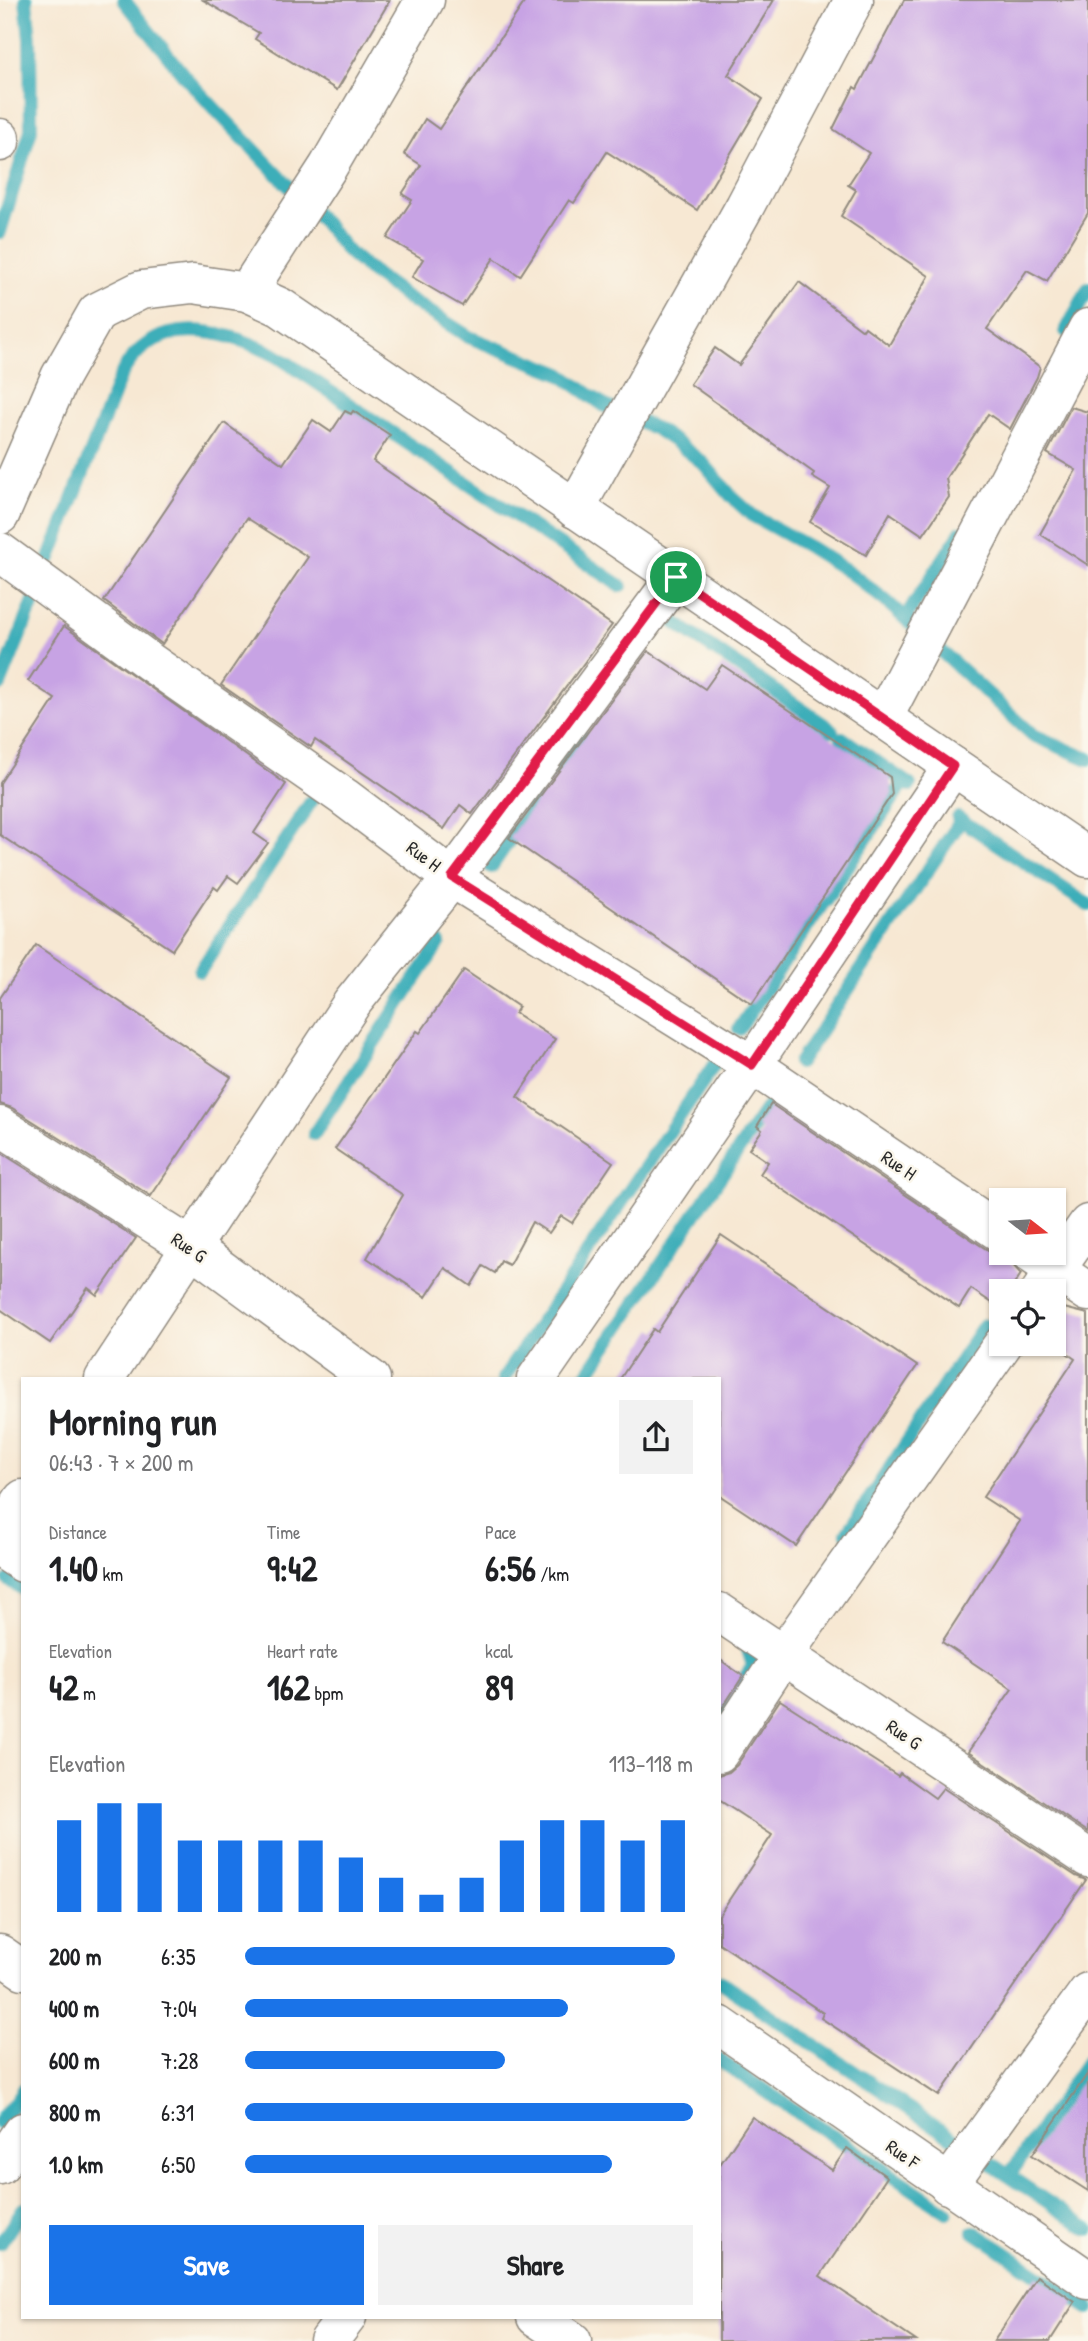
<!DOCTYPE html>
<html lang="en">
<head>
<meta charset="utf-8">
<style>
  body { margin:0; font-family:"Patrick Hand",sans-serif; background:#f2f2f2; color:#202124; height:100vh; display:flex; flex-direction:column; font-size:26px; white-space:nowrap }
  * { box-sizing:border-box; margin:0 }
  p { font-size:23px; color:#757577 }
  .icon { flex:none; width:38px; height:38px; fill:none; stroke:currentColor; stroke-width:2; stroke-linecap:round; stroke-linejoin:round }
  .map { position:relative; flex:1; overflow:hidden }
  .panel { position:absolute; left:21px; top:1377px; width:700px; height:942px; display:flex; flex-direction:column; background:#fff; border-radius:0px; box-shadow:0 2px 5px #0004 }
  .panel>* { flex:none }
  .needle { width:46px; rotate:107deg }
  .tools { position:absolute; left:989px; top:1188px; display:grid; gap:14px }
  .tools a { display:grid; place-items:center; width:77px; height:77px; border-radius:0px; background:#fff; box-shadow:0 2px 5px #0004; font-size:35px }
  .pin { position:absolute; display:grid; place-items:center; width:60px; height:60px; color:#fff; margin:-30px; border:4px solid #fff; border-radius:50%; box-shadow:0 2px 7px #0007 }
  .round { display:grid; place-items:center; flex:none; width:74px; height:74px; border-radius:0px; background:#f2f2f2 }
  .headline { display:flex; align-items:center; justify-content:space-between; height:119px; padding:0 28px }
  h1 { font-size:38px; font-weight:700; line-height:52px }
  .stats { display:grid; grid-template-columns:repeat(3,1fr); gap:10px; height:119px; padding:7px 28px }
  .stats div { display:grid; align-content:center }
  .stats b { font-size:35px; font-weight:700 }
  .stats small { font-size:19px; font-weight:400 }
  .stats p { font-size:19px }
  .chart { height:196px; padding:14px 28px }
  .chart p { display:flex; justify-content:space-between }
  .chart svg { width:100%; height:126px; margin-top:7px; stroke:#1a73e8; stroke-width:6 }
  .action { display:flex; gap:14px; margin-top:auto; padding:14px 28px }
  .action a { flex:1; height:80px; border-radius:0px; background:#1a73e8; color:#fff; font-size:28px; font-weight:700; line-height:80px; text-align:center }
  .action a+a { background:#f2f2f2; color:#202124 }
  ul { padding:0 28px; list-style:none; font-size:23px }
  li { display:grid; grid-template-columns:112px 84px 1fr; align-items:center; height:52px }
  li i { height:18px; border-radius:9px; background:#1a73e8 }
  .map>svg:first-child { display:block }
</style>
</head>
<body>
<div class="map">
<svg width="1088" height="2341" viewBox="0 0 1088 2341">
  <rect width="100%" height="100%" fill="#fbf7ec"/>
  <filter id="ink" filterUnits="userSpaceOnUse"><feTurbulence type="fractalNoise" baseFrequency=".0143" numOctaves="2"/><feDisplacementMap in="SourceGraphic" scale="14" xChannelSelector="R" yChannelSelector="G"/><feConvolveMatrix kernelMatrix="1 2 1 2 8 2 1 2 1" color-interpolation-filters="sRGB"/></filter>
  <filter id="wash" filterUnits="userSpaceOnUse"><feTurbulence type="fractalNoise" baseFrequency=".00686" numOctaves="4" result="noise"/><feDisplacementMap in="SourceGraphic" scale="28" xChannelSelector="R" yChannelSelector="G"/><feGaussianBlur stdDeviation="1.57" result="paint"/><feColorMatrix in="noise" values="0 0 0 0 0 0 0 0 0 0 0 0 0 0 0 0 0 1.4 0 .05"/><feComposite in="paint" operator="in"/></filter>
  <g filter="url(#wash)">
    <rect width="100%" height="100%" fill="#f7e8d3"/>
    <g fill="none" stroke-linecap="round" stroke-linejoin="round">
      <g stroke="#3eaeb9" stroke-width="14">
        <polyline points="124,0 186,78 214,108 326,225 348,252 373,273 406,297 469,337 559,373 605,406 656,429 677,443 703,463 732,497 753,516 809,547 849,572 886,601 1033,735 1088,759"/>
        <polyline points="0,232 31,130 30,39 26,0"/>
        <polyline points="1066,331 1088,289"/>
        <path d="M50,558L120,377C153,311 223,328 277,356L621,586"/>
        <polyline points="909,612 961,532"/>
        <polyline points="668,618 832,730"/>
        <polyline points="0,685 39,588"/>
        <polyline points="842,738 910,785"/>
        <polyline points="958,818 1088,905"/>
        <polyline points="491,867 581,735"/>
        <polyline points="200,971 322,785"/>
        <polyline points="739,1029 904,782"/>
        <polyline points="799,1063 960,822"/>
        <polyline points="314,1134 439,943"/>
        <polyline points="503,1379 720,1056"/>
        <polyline points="584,1379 781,1087"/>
        <polyline points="847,1533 984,1325"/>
        <polyline points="9,1580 23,1589"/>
        <polyline points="719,1715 753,1666 746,1643 742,1640"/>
        <polyline points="719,1981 1088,2229"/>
        <polyline points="719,2060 947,2212"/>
        <polyline points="0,2123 23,2090"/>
        <polyline points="1010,2174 1088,2061"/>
        <polyline points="974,2232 1088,2308"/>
        <polyline points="0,2244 23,2209"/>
      </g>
    </g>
    <g id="blocks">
      <g fill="#c7a3e4">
        <polygon points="203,0 390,0 337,90 255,39 259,33"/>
        <polygon points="526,0 774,0 728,75 763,99 697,210 607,152 574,203 569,200 520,276 494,258 462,306 412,277 423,259 387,238 412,200 402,194 421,165 404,154 425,119 439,129"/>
        <polygon points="904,0 1088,0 1088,213 1047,281 1027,270 987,329 1040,367 1037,377 1010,429 988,414 946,478 949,497 923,535 890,513 866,555 810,522 830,488 812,477 814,473 690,384 715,348 739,365 799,282 863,330 865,327 889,345 929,276 841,216 856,190 848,185 869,153 833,129 854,87 857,89"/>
        <polygon points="1071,407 1088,412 1088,565 1040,534 1076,470 1047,453"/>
        <polygon points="345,411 351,414 353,411 390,435 373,461 612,625 472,814 460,805 444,829 315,740 311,747 221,685 308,557 247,518 162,644 104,601 224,423 283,464 313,420 331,432"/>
        <polygon points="64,626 286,784 254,833 268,843 238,883 228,876 218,890 214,887 172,950 0,835 0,783 55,699 28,681"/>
        <polygon points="648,651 705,689 722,665 890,777 892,794 752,1004 509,838"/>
        <polygon points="36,945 231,1077 151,1196 12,1108 0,1104 0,998"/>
        <polygon points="464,970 519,1007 515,1013 555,1039 517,1097 613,1162 572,1223 561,1216 549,1233 532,1222 509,1265 501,1261 495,1273 483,1266 471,1286 445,1268 426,1297 367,1258 403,1195 335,1149 417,1031 420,1033"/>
        <polygon points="771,1104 989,1251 999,1255 1008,1253 1011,1263 1021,1274 1009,1292 1001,1292 1001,1309 971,1289 959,1308 760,1174 768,1162 749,1149 762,1130 757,1126"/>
        <polygon points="0,1152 136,1238 97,1295 88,1288 50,1343 0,1309"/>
        <polygon points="721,1235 917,1366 796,1546 719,1495 719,1379 620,1379 653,1329 657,1332"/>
        <polygon points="1056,1306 1088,1314 1088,1832 968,1752 1012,1689 942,1642 1020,1521 983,1497 1075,1359 1054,1344 1054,1308"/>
        <polygon points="719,1659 743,1676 719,1713"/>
        <polygon points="780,1700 898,1776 900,1773 935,1798 943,1788 1076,1876 1086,1880 939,2096 821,2018 823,2013 719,1943 719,1915 772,1835 719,1800 719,1775 729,1772 737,1765"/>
        <polygon points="1088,2073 1088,2191 1032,2155"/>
        <polygon points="752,2117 832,2170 847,2148 887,2177 820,2276 916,2341 719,2341 719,2166"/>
        <polygon points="1037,2276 1075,2302 1050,2341 994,2341"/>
      </g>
    </g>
  </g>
  <g filter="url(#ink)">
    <use href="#blocks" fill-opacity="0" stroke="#918a7f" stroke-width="2"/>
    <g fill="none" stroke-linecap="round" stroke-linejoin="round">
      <defs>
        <g id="street">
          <polyline points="0,138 0,142"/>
          <polyline points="247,292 328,167 425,0"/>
          <polyline points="575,509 745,206 854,0"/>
          <polyline points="0,515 60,377 97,312 141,290 193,284 247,292 280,307 1088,858"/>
          <polyline points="0,552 150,662 344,797 452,878 752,1065 1001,1233"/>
          <polyline points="883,718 1088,328"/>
          <polyline points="0,1126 192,1248 371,1379"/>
          <polyline points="1030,1253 1088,1292"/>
          <polyline points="1040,1292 1088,1224"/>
          <polyline points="104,1379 352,1003 452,878 676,577"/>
          <polyline points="536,1379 752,1065 953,766"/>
          <polyline points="0,1533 23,1499"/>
          <polyline points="0,1548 23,1563"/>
          <polyline points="719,1612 1088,1858"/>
          <polyline points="719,1753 784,1654 1003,1344"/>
          <polyline points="0,1954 23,1970"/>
          <polyline points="719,2025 1088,2280"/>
          <polyline points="0,2165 23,2132"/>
          <polyline points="948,2185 1088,1992"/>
          <polyline points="536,2317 572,2341"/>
          <polyline points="329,2341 347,2317"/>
        </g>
      </defs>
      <use href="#street" stroke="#918a7f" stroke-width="41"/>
      <use href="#street" stroke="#fff" stroke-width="38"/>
    </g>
  </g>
  <g fill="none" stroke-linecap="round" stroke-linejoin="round" filter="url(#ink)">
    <defs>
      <polygon id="route" points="676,577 953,766 752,1065 452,877"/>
    </defs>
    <use href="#route" stroke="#fff" stroke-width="14"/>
    <use href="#route" stroke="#e11d48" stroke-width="9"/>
  </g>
  <g text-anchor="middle" stroke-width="5" stroke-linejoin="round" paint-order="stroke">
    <g font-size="19" fill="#2b2b2b" stroke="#fbf7ec">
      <text transform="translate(424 856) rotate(37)" y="7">Rue H</text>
      <text transform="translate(899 1165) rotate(34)" y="7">Rue H</text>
      <text transform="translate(189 1247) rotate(34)" y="7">Rue G</text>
      <text transform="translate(904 1734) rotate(34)" y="7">Rue G</text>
      <text transform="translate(903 2154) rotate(35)" y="7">Rue F</text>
    </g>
  </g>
</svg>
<div class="tools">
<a><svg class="needle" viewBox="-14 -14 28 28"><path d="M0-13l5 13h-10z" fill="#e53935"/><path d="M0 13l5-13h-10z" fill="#757577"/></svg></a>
<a><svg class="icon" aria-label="locate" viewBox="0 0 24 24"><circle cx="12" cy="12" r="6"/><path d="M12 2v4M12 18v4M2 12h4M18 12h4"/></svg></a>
</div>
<div class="pin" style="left:676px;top:577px;background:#1e9e55"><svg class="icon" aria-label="arrive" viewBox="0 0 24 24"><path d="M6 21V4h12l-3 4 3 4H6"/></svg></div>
<section class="panel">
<div class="headline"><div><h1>Morning run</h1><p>06:43 · 7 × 200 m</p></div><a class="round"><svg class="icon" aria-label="share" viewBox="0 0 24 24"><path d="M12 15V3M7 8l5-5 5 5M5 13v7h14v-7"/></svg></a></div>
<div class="stats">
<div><p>Distance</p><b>1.40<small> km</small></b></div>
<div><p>Time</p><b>9:42</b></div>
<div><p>Pace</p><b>6:56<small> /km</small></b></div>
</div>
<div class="stats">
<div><p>Elevation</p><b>42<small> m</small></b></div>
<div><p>Heart rate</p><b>162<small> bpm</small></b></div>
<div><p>kcal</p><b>89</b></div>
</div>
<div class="chart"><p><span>Elevation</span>113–118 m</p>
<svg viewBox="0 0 160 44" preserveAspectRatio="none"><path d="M5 44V12M15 44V6M25 44V6M35 44V19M45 44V19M55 44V19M65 44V19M75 44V25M85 44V32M95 44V38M105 44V32M115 44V19M125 44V12M135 44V12M145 44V19M155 44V12"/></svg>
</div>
<ul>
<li><b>200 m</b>6:35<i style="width:96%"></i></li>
<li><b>400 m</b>7:04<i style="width:72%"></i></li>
<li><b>600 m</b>7:28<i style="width:58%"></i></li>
<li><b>800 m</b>6:31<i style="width:100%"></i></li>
<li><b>1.0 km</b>6:50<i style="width:82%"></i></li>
</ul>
<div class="action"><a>Save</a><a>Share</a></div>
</section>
</div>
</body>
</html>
